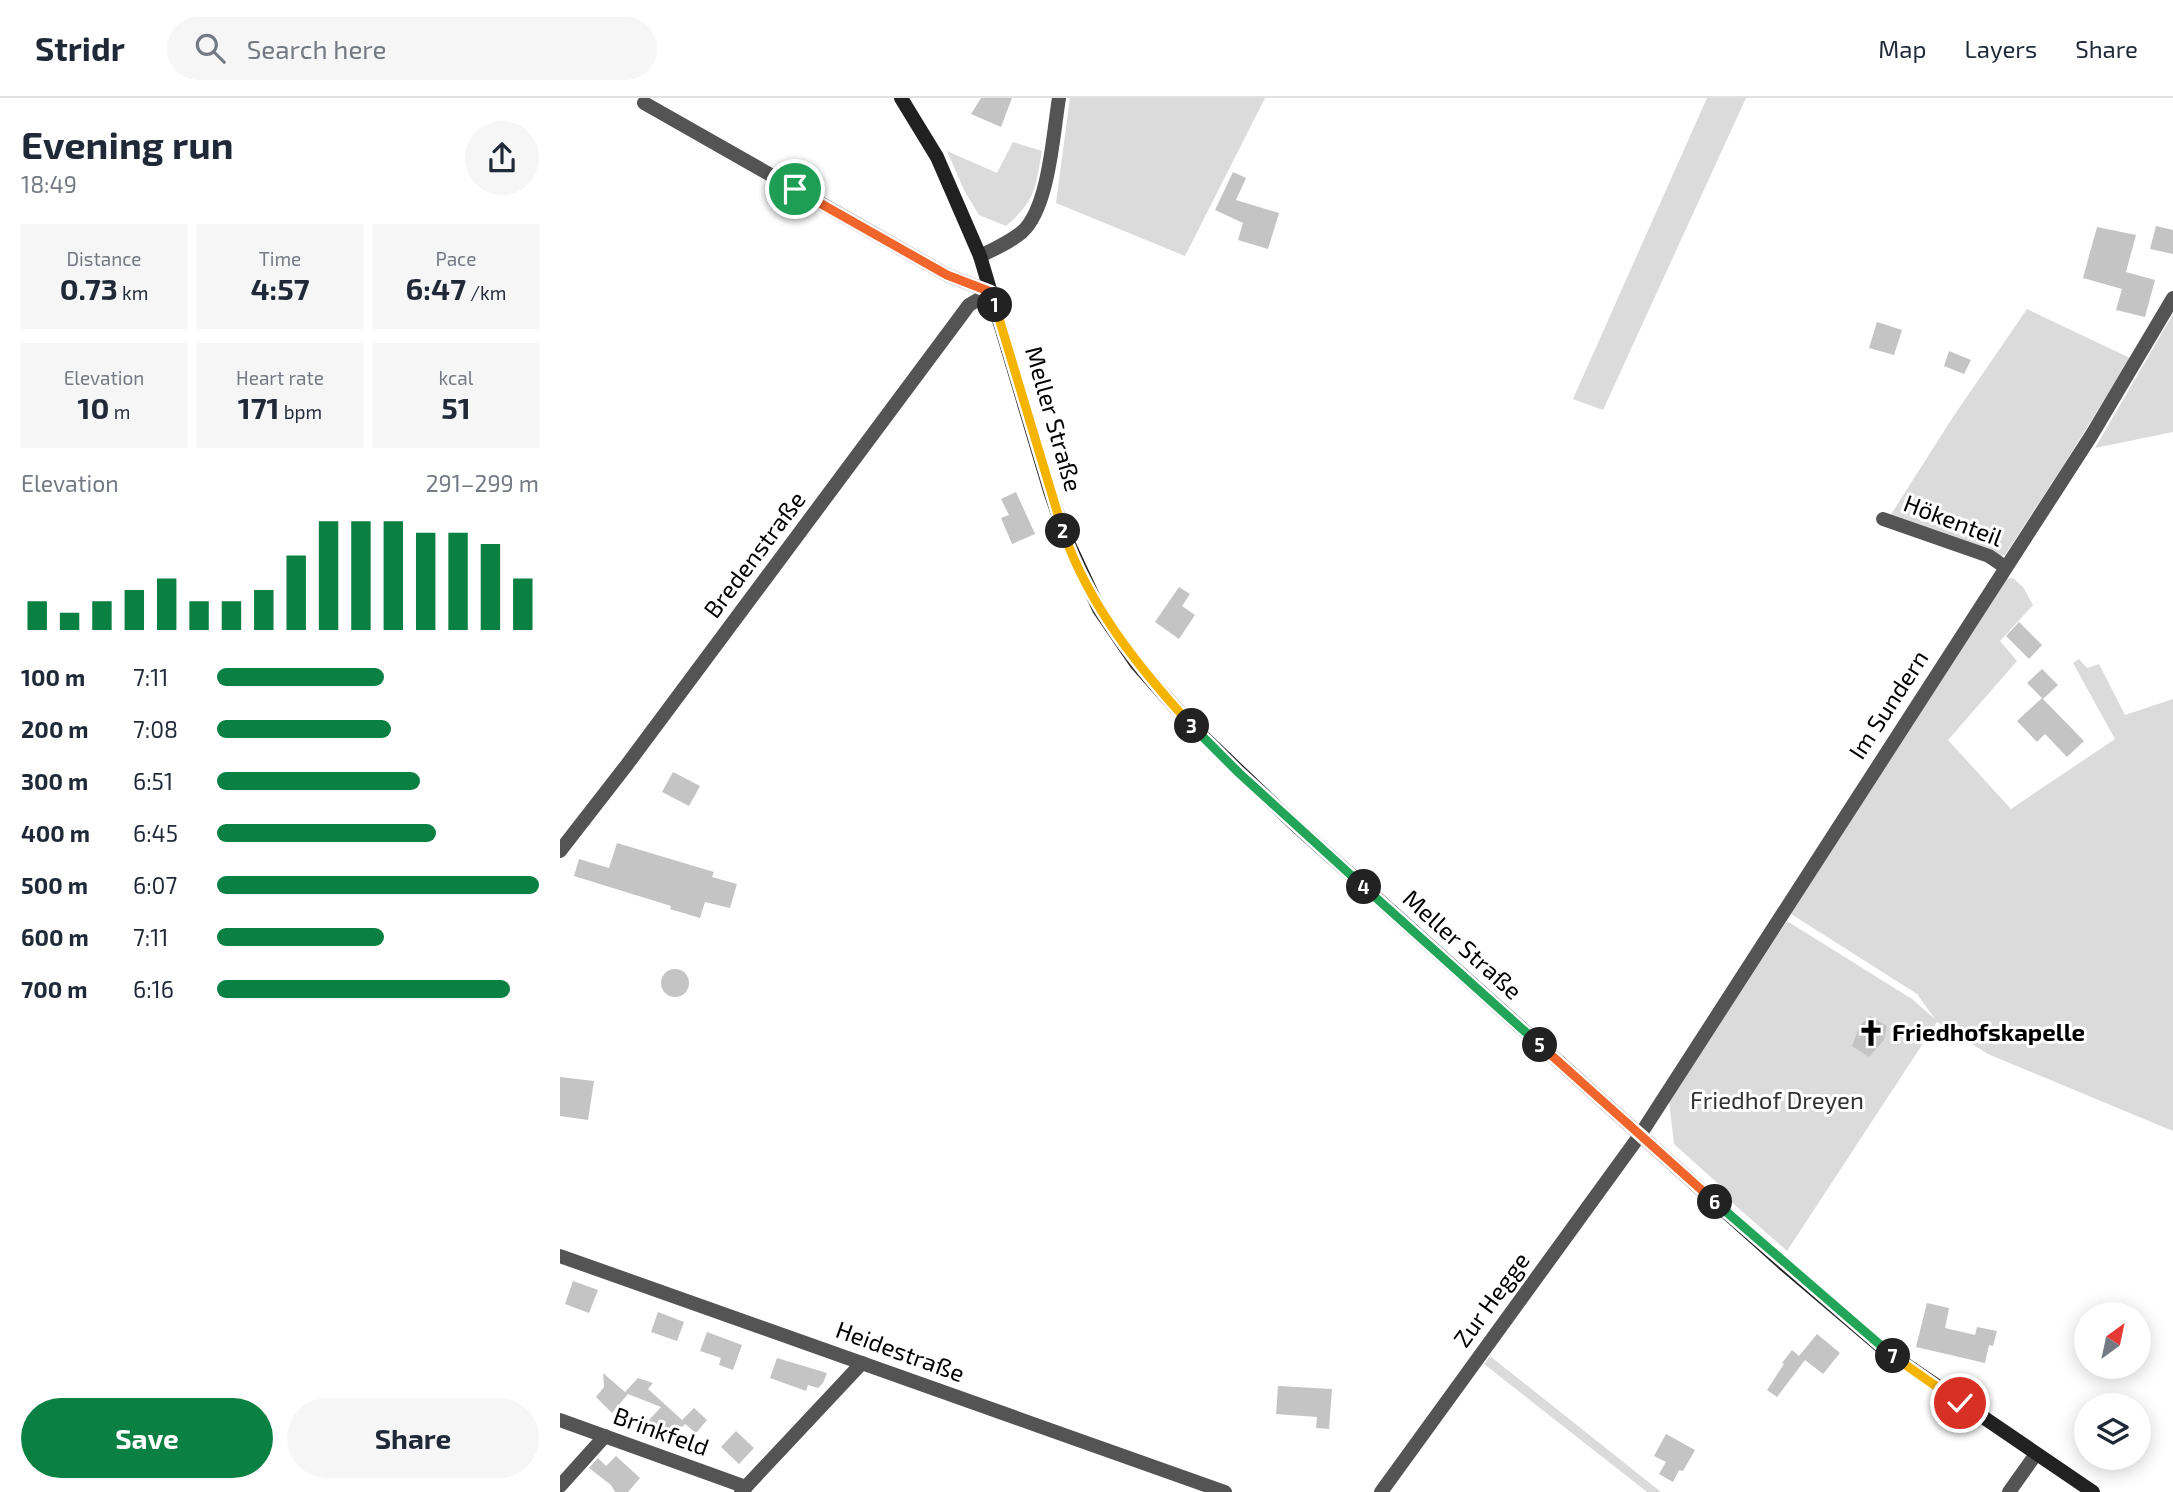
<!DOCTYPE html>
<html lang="en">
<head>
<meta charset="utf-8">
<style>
  body { margin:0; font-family:"Exo 2",sans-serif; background:#f6f6f7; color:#1f2937; height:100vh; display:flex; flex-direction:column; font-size:26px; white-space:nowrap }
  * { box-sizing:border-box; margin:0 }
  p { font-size:23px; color:#747a83 }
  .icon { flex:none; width:38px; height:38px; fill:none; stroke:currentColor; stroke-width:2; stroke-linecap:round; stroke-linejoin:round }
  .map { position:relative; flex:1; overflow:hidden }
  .sheet { display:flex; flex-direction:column; background:#fff; width:560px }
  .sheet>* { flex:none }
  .needle { width:46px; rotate:33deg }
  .tools { position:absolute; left:1514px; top:1204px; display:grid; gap:14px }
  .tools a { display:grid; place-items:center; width:77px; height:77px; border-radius:50%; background:#fff; box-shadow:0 4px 18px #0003; font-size:35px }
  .pin { position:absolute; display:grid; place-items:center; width:60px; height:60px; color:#fff; margin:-30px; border:4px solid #fff; border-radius:50%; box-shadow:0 2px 7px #0007 }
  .km { position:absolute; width:35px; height:35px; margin:-18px; border-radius:50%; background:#222; color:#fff; font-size:19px; line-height:35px; text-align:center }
  .round { display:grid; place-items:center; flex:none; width:74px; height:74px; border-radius:37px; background:#f6f6f7 }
  .summary { display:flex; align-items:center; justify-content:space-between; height:119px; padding:0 21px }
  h1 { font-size:38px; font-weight:700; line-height:52px }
  .figures { display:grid; grid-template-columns:repeat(3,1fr); gap:10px; height:119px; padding:7px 21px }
  .figures div { display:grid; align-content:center; border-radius:0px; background:#f6f6f7; text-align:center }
  .figures b { font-size:30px; font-weight:700 }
  .figures small { font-size:19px; font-weight:400 }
  .figures p { font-size:19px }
  .chart { height:196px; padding:14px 21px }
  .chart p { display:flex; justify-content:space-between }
  .chart svg { width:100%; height:126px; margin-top:7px; stroke:#0b8043; stroke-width:6 }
  .button { display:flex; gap:14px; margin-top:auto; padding:14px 21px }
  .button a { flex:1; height:80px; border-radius:42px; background:#0b8043; color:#fff; font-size:28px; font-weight:700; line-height:80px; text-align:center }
  .button a+a { background:#f6f6f7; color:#1f2937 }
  ul { padding:0 21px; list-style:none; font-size:23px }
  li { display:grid; grid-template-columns:112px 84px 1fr; align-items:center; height:52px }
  li i { height:18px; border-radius:9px; background:#0b8043 }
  header { display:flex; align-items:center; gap:42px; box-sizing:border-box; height:98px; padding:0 35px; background:#fff; border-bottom:2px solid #e0e1e3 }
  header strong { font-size:33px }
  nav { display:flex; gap:38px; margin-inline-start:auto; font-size:24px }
  .search { width:490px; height:63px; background:#f6f6f7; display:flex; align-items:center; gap:18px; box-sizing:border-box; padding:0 24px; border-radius:38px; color:#747a83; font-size:26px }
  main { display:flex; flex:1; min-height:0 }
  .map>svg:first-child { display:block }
</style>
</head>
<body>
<header>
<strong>Stridr</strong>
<div class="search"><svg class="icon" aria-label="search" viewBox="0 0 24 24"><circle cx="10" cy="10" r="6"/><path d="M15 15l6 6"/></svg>Search here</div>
<nav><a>Map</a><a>Layers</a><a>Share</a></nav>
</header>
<main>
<section class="sheet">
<div class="summary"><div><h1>Evening run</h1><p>18:49</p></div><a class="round"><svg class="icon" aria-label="share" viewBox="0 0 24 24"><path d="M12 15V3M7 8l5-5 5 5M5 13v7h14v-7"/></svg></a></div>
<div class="figures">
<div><p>Distance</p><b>0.73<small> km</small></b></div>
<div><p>Time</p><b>4:57</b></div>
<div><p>Pace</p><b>6:47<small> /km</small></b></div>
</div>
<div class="figures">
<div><p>Elevation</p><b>10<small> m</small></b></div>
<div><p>Heart rate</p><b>171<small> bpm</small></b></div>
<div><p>kcal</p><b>51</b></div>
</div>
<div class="chart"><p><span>Elevation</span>291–299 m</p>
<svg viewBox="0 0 160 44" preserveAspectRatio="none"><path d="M5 44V34M15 44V38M25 44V34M35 44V30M45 44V26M55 44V34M65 44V34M75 44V30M85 44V18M95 44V6M105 44V6M115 44V6M125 44V10M135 44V10M145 44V14M155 44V26"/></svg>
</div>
<ul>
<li><b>100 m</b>7:11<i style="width:52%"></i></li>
<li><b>200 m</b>7:08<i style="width:54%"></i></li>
<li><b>300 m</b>6:51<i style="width:63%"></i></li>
<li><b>400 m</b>6:45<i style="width:68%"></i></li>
<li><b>500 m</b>6:07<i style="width:100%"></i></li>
<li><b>600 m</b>7:11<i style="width:52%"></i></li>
<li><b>700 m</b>6:16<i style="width:91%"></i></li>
</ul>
<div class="button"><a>Save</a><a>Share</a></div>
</section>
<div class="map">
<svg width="1613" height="1394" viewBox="0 0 1613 1394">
  <rect width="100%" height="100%" fill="#fff"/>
  <g fill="#dbdbdb">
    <polygon points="510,0 705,0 625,158 496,105"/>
    <polygon points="1147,0 1186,0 1043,312 1013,301"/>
    <path d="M453,44L482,53C475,91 476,102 446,128L419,117L404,92L387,53L437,75Z"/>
    <polygon points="1467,211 1570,260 1503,368 1445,457 1440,458 1330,418 1391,322"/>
    <polygon points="1613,216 1613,334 1535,350"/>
    <polygon points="1453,480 1463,489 1473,507 1440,543 1457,563 1388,642 1451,711 1555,641 1513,565 1519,561 1527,570 1539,566 1565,617 1613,601 1613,1033 1428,956 1377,924 1227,1153 1160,1094 1163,1090 1114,1046 1109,1003 1227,823 1352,901 1375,921 1357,896 1231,816 1444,481"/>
    <polygon points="930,1258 1101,1394 1087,1394 924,1266"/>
  </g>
  <g fill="#c4c4c4">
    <polygon points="421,0 452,0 441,29 411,16"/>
    <polygon points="673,74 686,80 676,102 719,115 708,151 678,142 683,125 655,112"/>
    <polygon points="1596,128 1613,132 1613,156 1590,151"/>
    <polygon points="1537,129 1576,137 1566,174 1595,182 1585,219 1556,212 1562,191 1523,180"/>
    <polygon points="1317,224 1342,232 1334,257 1309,250"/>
    <polygon points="1389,253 1411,262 1404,276 1384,268"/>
    <polygon points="456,394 475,436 452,446 441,420 449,417 441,401"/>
    <polygon points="619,489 630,496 622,508 635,517 619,541 595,524"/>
    <polygon points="1459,524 1482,547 1469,561 1446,538"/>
    <polygon points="1482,571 1498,587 1483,601 1467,585"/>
    <polygon points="1482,600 1524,643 1507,659 1485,636 1477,644 1457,623"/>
    <polygon points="113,674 140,688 129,708 102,694"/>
    <polygon points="57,745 154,774 152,779 177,786 170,810 145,804 140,820 110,811 111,808 14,778 19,761 49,770"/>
    <circle cx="115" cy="885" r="14"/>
    <polygon points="1310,918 1327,928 1324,942 1309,959 1292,948 1300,927"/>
    <polygon points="0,979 34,983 28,1022 0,1018"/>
    <polygon points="13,1183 38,1192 29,1215 5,1206"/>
    <polygon points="1367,1205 1389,1210 1385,1230 1415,1237 1417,1229 1437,1233 1433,1248 1429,1247 1425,1265 1356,1249"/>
    <polygon points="98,1214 124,1224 117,1243 91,1234"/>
    <polygon points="147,1234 182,1247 173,1272 159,1267 161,1260 140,1253"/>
    <polygon points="1257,1236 1280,1255 1263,1276 1245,1262 1217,1299 1207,1292 1224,1266 1222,1265 1232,1252 1239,1258"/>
    <polygon points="217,1260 267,1275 263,1285 258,1290 248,1287 246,1293 210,1280"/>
    <polygon points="43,1275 65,1294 78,1280 93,1285 88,1291 122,1322 134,1310 147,1322 136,1335 125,1326 110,1341 89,1322 101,1309 68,1296 52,1315 36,1299 44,1289"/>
    <polygon points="718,1288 772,1291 769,1331 756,1330 757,1319 716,1316"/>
    <polygon points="176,1333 194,1350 179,1366 161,1349"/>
    <polygon points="1106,1336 1135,1352 1123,1373 1119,1372 1113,1384 1099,1376 1106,1364 1094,1358"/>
    <polygon points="56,1358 80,1380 68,1394 55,1394 51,1387 29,1370 38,1360 46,1368"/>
  </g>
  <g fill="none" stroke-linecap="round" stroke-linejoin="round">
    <g stroke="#545454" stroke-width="14">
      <polyline points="84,5 387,177 431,194"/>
      <path d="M420,158C435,151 450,144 462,134C489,110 493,36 499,0"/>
      <polyline points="1323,421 1429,458 1445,469"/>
      <polyline points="0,753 66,668 409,207 431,194"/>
      <polyline points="0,1158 665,1394"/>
      <polyline points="0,1322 186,1389"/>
      <polyline points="0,1388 45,1338"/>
      <polyline points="181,1394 302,1265"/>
      <polyline points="821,1394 1080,1037 1531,338 1613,200"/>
      <polyline points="1449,1394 1476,1356"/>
    </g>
    <polyline stroke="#212121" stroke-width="14" points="341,0 377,59 420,158 490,393 506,440 539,511 576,565 631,627 731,723 1226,1168 1326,1253 1533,1394"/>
  </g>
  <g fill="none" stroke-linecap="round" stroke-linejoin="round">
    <defs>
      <polyline id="split-1" points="235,91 387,177 431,194 435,207"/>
      <polyline id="split-2" points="435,207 503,433"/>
      <path id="split-3" d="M503,433C529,508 579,570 632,628"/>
      <polyline id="split-4" points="632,628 679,675 804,789"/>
      <polyline id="split-5" points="804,789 980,947"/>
      <polyline id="split-6" points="980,947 1155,1104"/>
      <polyline id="split-7" points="1155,1104 1333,1258"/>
      <polyline id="split-8" points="1333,1258 1400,1305"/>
    </defs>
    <use href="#split-1" stroke="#fff" stroke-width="14"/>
    <use href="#split-2" stroke="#fff" stroke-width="14"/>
    <use href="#split-3" stroke="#fff" stroke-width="14"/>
    <use href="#split-4" stroke="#fff" stroke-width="14"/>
    <use href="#split-5" stroke="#fff" stroke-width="14"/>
    <use href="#split-6" stroke="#fff" stroke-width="14"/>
    <use href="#split-7" stroke="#fff" stroke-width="14"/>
    <use href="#split-8" stroke="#fff" stroke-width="14"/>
    <use href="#split-1" stroke="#f0652b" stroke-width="9"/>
    <use href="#split-2" stroke="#f5b400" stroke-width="9"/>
    <use href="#split-3" stroke="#f5b400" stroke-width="9"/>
    <use href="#split-4" stroke="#22a559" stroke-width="9"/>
    <use href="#split-5" stroke="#22a559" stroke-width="9"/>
    <use href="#split-6" stroke="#f0652b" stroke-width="9"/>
    <use href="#split-7" stroke="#22a559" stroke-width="9"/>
    <use href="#split-8" stroke="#f5b400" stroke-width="9"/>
  </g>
  <defs>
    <symbol id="church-bare" viewBox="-9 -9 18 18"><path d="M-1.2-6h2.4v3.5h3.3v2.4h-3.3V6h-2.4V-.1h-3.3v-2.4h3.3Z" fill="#000" stroke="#fff" stroke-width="2.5" paint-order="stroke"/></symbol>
  </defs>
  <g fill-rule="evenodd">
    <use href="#church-bare" x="1292" y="916" width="38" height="38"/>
  </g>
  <g text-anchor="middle" stroke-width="6" stroke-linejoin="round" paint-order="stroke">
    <g font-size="24" fill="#000" stroke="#fff">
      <text transform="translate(493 321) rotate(74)" y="8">Meller Straße</text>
      <text transform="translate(1393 423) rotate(21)" y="8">Hökenteil</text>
      <text transform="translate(195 457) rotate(-53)" y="8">Bredenstraße</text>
      <text transform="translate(1329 607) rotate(-57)" y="8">Im Sundern</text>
      <text transform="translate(902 847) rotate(42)" y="8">Meller Straße</text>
      <text transform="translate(932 1202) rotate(-54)" y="8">Zur Hegge</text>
      <text transform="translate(340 1254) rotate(20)" y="8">Heidestraße</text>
      <text transform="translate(101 1334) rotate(20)" y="8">Brinkfeld</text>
    </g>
    <g font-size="24" font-weight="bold" fill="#000" stroke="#fff" text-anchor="start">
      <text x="1332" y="943">Friedhofskapelle</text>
    </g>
    <g font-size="24" fill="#323232" stroke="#fff">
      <text x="1217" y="1011">Friedhof Dreyen</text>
    </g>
  </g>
</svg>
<div class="tools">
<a><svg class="needle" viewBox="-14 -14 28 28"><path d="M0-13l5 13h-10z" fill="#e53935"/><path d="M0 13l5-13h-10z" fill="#747a83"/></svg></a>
<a><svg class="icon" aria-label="layers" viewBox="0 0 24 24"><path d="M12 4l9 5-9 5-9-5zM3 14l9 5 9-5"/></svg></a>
</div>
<div class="pin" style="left:235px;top:91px;background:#1e9e55"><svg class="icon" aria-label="arrive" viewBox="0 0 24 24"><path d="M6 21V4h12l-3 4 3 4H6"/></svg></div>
<div class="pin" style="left:1400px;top:1305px;background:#d93025"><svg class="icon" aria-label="check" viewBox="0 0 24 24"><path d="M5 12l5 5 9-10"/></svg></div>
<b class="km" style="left:435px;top:207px">1</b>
<b class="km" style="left:503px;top:433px">2</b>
<b class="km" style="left:632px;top:628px">3</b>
<b class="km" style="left:804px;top:789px">4</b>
<b class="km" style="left:980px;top:947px">5</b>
<b class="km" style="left:1155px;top:1104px">6</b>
<b class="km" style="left:1333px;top:1258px">7</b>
</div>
</main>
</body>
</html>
